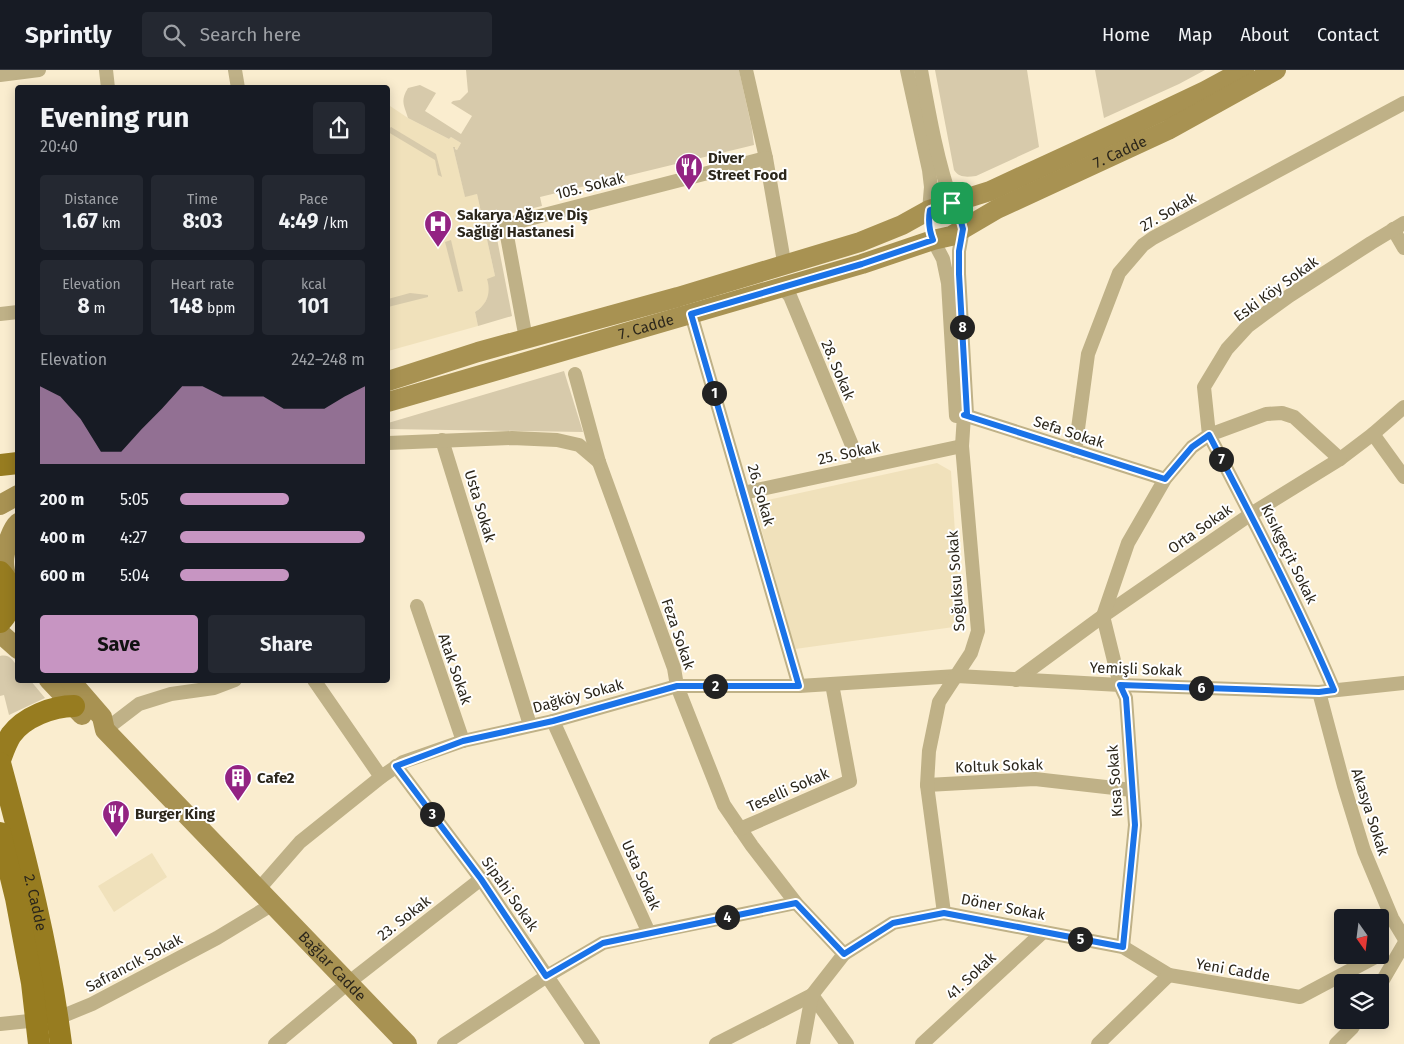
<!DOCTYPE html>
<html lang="en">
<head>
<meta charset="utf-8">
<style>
  body { margin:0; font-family:"Fira Sans",sans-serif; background:#242831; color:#f1f3f6; height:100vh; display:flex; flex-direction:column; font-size:19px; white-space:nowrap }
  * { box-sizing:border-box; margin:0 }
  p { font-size:16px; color:#9ea1a6 }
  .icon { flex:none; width:28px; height:28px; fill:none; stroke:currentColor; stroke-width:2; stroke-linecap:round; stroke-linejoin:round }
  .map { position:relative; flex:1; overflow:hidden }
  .panel { position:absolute; left:15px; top:15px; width:375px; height:598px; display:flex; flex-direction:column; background:#171b24; border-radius:5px; box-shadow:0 2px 12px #0003 }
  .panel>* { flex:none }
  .needle { width:32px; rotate:166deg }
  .buttons { position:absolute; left:1334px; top:839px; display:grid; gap:10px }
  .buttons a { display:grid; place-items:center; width:55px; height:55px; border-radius:5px; background:#171b24; box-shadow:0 2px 12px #0003; font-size:25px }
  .pin { position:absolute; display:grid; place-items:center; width:42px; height:42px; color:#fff; margin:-21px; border-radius:10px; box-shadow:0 2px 8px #0006 }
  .km { position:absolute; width:25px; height:25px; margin:-12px; border-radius:50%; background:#222; color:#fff; font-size:14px; line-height:25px; text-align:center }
  .round { display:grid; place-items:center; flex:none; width:52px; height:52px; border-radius:5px; background:#242831 }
  .overview { display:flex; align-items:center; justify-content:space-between; height:85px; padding:0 25px }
  h1 { font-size:28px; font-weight:700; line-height:38px }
  .metrics { display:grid; grid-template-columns:repeat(3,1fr); gap:8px; height:85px; padding:5px 25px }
  .metrics div { display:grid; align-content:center; border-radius:5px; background:#242831; text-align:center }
  .metrics b { font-size:21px; font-weight:700 }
  .metrics small { font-size:14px; font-weight:400 }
  .metrics p { font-size:14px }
  .chart { height:140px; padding:10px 25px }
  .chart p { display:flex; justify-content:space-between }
  .chart svg { width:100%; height:90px; margin-top:5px; fill:#c795c2; opacity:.7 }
  .button { display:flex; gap:10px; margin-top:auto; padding:10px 25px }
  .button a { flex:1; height:58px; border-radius:5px; background:#c795c2; color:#111; font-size:20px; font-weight:700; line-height:58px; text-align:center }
  .button a+a { background:#242831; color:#f1f3f6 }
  ul { padding:0 25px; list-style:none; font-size:16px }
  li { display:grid; grid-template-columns:80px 60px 1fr; align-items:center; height:38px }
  li i { height:12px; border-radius:6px; background:#c795c2 }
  header { display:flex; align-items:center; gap:30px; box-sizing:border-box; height:70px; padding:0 25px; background:#171b24; border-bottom:1px solid #363941 }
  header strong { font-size:24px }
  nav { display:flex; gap:28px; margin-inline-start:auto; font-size:18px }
  .search { width:350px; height:45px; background:#242831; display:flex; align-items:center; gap:12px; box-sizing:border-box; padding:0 18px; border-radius:5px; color:#9ea1a6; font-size:19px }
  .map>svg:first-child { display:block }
</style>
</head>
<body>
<header>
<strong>Sprintly</strong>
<div class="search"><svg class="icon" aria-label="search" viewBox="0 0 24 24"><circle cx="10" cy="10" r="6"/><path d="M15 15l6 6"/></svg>Search here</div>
<nav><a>Home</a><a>Map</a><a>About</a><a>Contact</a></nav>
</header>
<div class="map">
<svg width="1404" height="974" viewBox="0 0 1404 974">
  <rect width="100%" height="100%" fill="#faedcf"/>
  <g fill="#f0e1bb">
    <polygon points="390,36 408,48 449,69 451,67 461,73 457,80 453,77 465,126 477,124 495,206 489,216 489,224 484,235 475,242 478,256 388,281 388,37"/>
    <polygon points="937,393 951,401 961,556 795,579 754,433"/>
    <polygon points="152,783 167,807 114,842 98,816"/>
  </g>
  <g fill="#d7caab">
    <path d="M466,0H739L752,59L754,75L540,127L542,136L493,148L512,246L478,256L475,242C488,234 491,222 487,209L495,206L477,124L465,127L453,77H455V79L457,80L461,73L451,67L449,69L408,48C404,35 400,31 408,18L420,15L436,23L425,41L461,64L472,46L451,33L453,31L460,30L468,22Z"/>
    <path d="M935,0H1027L1039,77L976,106C967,107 959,108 954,100Z"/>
    <polygon points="1095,0 1205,0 1179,14 1104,48"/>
    <polygon points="391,57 436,84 442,107 438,105 435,90 388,62 388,60"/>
    <polygon points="451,170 463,221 458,222 445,172"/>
    <polygon points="410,223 428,225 428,227 388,237 388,229"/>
    <polygon points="564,301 583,362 388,359 388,353"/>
    <path d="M0,586C9,584 12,589 17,596L18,610H30L45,628L9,645L4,625L0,626Z"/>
  </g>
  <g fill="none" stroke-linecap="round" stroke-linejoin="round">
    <g stroke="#bfb187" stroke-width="14">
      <polyline points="106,0 108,18"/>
      <polyline points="235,0 238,18"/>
      <polyline points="746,0 766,88 783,186 785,194"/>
      <polyline points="907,0 929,100 931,117 929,140"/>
      <path d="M921,0C929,44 937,90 952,133"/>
      <polyline points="0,5 39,0"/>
      <polyline points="1393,159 1404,178"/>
      <polyline points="933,170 943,189 948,213 956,346 964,345 1165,409"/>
      <polyline points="782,217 790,226 861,397"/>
      <polyline points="0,244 18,242"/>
      <polyline points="691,244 799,616"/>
      <polyline points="526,269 505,155 766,88"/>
      <polyline points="575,304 599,392 674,598 677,616 724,735 752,776 796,833 844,884"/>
      <polyline points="1373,364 1404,407"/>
      <polyline points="442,370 530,655"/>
      <polyline points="388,373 512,368 557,370 579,375 599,392"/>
      <polyline points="1075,381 1088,284 1119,203 1143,175 1153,168 1404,33"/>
      <polyline points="743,423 962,376"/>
      <polyline points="417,536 463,671"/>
      <polyline points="314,610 381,707"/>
      <polyline points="1016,610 1103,546 1251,444 1340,389 1373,364 1404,337"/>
      <path d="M1334,620C1297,533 1253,449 1209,365L1266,344L1282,343L1294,347L1340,389"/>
      <polyline points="1319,622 1344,716 1364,781 1392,848 1404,868"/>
      <polyline points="553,651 649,863 796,833"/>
      <polyline points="105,660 139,634 171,624 214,618 235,610"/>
      <polyline points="396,696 481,809 593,974"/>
      <polyline points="927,715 1035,709 1132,720"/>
      <polyline points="740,759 850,711 832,614"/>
      <polyline points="259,819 300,772 381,707 403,692 463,671 553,651 677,616 799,616 957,606 1120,615 1319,622 1404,613"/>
      <polyline points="944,843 927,715 929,681 939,632 971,583 978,561 962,376 964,345 967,344 959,204 959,181 963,159"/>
      <polyline points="1123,877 1135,755 1126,628 1120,615 1103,546 1128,473 1165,409 1192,377 1209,365 1204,317 1227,279 1248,256 1289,226 1371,173 1404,153"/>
      <polyline points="1380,915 1404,874"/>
      <polyline points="0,954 58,948 92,934 217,868 273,834"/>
      <polyline points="275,974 348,913 481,809"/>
      <polyline points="444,974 547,906 603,873 649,863"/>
      <polyline points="716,974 812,925 847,974"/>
      <polyline points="803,974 812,925 844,884 893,853 944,843 1123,877 1169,905"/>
      <polyline points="922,974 1043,862"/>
      <polyline points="1098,974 1169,905 1300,927 1379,885"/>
      <polyline points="1336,974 1352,958 1357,950"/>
    </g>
    <g stroke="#a89252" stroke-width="20">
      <polyline points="388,311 478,282 678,227 860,172 902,155 929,140 990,121 1131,56 1205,21 1244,0"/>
      <path id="s1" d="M388,332L862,194L933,170L951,166L997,139L1168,60L1276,0"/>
      <polyline points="0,435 18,425"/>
      <path d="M8,512C6,506 4,498 4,492C4,482 11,459 18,453"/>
      <polyline points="0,563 18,579"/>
      <polyline points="49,610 82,645"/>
      <path id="s2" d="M70,610L102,647L105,660L407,974"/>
    </g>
    <g stroke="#977c20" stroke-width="22">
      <polyline points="0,395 18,393"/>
      <path d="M0,502C14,516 14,538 0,552"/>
      <path d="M0,690C3,682 6,673 11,665C24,647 53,636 74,636"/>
      <path id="s3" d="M0,693C25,785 49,879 61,974"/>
      <polyline points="0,763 16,828 32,913 39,974"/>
    </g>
  </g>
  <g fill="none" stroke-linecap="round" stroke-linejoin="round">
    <defs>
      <path id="route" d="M952,133L960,148L963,159L959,181V204L967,344L964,345L1165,409L1192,377L1209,365C1253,449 1297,533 1334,620L1319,622L1120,615L1126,628L1135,755L1123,877L944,843L893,853L844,884L796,833L603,873L546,906L481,809L396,696L463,671L553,651L677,616H799L691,244L862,194L933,170C929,160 928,151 930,140Z"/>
    </defs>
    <use href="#route" stroke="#fff" stroke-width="10"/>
    <use href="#route" stroke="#1a73e8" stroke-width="6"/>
  </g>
  <defs>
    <symbol id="restaurant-pin" viewBox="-11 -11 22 30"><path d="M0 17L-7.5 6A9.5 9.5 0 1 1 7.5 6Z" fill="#932383" stroke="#fff"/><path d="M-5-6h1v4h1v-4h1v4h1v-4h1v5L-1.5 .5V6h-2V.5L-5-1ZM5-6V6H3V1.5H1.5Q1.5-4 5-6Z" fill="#fff"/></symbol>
    <symbol id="hospital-pin" viewBox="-11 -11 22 30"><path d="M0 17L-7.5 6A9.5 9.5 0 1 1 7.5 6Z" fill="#932383" stroke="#fff"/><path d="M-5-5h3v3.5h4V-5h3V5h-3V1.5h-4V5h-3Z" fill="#fff"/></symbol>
    <symbol id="building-pin" viewBox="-11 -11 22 30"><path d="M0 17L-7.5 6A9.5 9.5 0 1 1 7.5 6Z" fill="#932383" stroke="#fff"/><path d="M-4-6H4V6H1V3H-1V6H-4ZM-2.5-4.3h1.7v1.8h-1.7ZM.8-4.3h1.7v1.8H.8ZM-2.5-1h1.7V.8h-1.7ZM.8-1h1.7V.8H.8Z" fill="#fff"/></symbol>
  </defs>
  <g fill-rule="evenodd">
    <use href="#restaurant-pin" x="673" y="81" width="32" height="43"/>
    <use href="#hospital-pin" x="422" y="138" width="32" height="43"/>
    <use href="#building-pin" x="222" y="692" width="32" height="43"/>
    <use href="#restaurant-pin" x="100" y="728" width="32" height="43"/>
  </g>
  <g text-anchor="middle" stroke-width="4" stroke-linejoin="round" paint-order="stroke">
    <g font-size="15" fill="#2b261b" stroke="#fff">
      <text dy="5" stroke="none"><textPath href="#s1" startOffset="776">7. Cadde</textPath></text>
      <text transform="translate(590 116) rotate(-14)" y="5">105. Sokak</text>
      <text transform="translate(1168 142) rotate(-30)" y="5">27. Sokak</text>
      <text transform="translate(1276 219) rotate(-36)" y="5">Eski Köy Sokak</text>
      <text dy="5" stroke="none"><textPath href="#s1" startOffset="269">7. Cadde</textPath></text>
      <text transform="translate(838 300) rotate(67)" y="5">28. Sokak</text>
      <text transform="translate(1069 362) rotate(18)" y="5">Sefa Sokak</text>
      <text transform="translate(849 383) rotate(-12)" y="5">25. Sokak</text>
      <text transform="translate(761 425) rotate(74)" y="5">26. Sokak</text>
      <text transform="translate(480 436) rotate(73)" y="5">Usta Sokak</text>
      <text transform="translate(1200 459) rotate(-35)" y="5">Orta Sokak</text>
      <text transform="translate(1289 484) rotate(64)" y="5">Kısıkgeçit Sokak</text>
      <text transform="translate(956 511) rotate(-94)" y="5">Soğuksu Sokak</text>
      <text transform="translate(678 564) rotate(71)" y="5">Feza Sokak</text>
      <text transform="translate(455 599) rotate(71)" y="5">Atak Sokak</text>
      <text transform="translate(1136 599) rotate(2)" y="5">Yemişli Sokak</text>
      <text transform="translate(578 626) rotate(-15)" y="5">Dağköy Sokak</text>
      <text transform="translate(999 696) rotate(-2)" y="5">Koltuk Sokak</text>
      <text transform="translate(1115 711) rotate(-94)" y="5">Kısa Sokak</text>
      <text transform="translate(788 720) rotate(-24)" y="5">Teselli Sokak</text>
      <text transform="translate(1370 742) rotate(72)" y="5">Akasya Sokak</text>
      <text transform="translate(641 805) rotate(66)" y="5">Usta Sokak</text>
      <text transform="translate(510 824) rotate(55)" y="5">Sipahi Sokak</text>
      <text dy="5" stroke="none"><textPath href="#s3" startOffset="144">2. Cadde</textPath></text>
      <text transform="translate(1003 837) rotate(11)" y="5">Döner Sokak</text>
      <text transform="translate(404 848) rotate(-38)" y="5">23. Sokak</text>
      <text transform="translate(134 893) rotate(-28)" y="5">Safrancık Sokak</text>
      <text dy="5" stroke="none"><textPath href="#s2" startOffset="390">Bağlar Cadde</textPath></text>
      <text transform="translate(1233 900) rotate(10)" y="5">Yeni Cadde</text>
      <text transform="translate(971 906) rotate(-43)" y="5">41. Sokak</text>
    </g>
    <g font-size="15" font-weight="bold" fill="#2b261b" stroke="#fff" text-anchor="start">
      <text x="708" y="93">Diver<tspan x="708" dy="17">Street Food</tspan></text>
      <text x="457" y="150">Sakarya Ağız ve Diş<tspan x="457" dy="17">Sağlığı Hastanesi</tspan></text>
      <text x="257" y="713">Cafe2</text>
      <text x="135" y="749">Burger King</text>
    </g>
  </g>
</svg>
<div class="buttons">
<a><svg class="needle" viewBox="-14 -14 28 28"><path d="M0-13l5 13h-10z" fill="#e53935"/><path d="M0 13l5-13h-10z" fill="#9ea1a6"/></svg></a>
<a><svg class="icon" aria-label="layers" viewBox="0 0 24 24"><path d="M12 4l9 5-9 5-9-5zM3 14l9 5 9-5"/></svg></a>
</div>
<div class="pin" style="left:952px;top:133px;background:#1e9e55"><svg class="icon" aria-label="arrive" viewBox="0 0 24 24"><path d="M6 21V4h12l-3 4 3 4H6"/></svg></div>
<b class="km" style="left:714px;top:323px">1</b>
<b class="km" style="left:715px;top:616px">2</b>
<b class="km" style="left:432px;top:744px">3</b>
<b class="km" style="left:727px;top:847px">4</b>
<b class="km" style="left:1080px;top:869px">5</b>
<b class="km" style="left:1201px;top:618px">6</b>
<b class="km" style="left:1221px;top:389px">7</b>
<b class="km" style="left:962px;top:257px">8</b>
<section class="panel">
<div class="overview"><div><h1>Evening run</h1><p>20:40</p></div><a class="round"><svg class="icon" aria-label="share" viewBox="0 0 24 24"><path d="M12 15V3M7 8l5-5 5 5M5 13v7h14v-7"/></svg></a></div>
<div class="metrics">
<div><p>Distance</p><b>1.67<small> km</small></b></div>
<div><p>Time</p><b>8:03</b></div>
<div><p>Pace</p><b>4:49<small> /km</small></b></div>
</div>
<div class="metrics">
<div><p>Elevation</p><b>8<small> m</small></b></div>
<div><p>Heart rate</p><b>148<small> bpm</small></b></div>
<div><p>kcal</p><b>101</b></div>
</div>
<div class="chart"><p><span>Elevation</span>242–248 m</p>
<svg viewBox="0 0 160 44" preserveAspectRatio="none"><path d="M0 44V6L10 11L20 22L30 38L40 38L50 27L60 17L70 6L80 6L90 11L100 11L110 11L120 17L130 17L140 17L150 11L160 6V44z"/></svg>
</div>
<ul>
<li><b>200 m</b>5:05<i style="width:59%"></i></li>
<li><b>400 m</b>4:27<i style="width:100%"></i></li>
<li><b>600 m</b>5:04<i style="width:59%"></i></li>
</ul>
<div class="button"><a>Save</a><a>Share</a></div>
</section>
</div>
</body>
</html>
